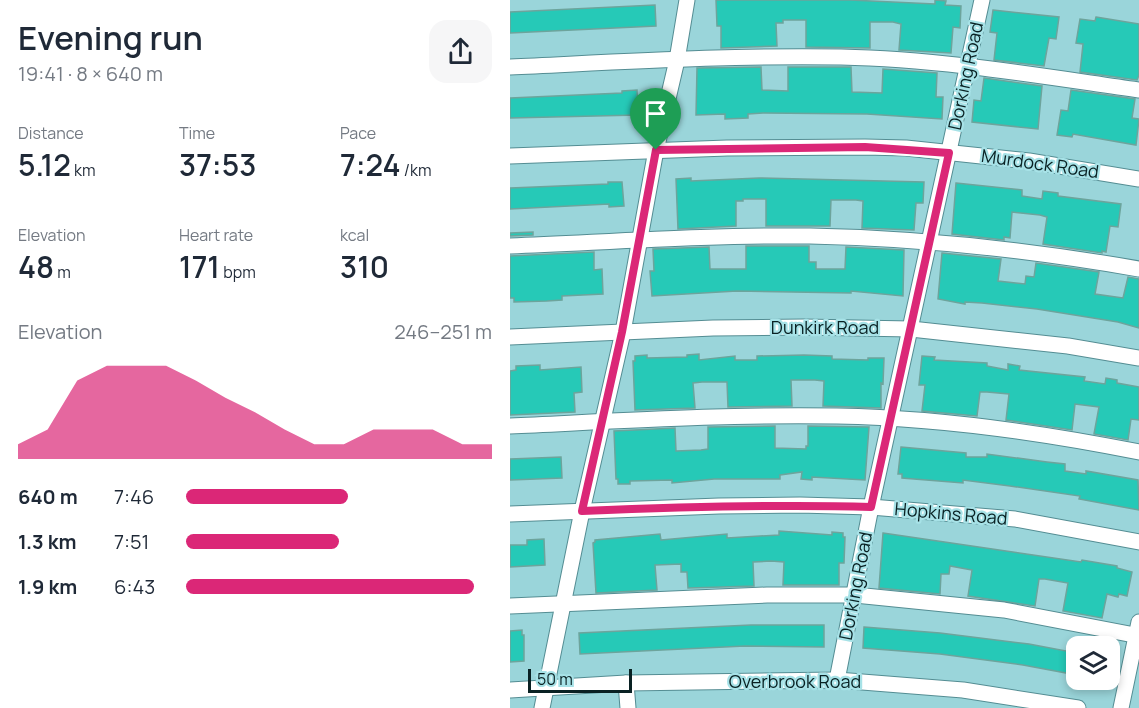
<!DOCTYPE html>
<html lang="en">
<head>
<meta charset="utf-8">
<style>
  body { margin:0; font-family:Manrope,sans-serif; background:#f6f6f7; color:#1f2937; height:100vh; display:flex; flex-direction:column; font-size:22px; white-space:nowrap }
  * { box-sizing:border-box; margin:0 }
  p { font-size:20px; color:#747a83 }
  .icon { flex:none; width:33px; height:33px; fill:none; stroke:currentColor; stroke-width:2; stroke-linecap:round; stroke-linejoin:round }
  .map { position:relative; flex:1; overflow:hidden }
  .panel { display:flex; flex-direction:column; background:#fff; width:510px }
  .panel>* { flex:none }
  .fabs { position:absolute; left:556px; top:636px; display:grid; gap:12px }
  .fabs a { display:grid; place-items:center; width:54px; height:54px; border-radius:12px; background:#fff; box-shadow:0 3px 9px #0003; font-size:30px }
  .scale { position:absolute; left:18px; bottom:15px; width:104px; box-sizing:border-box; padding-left:6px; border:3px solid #092123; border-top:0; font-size:16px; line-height:21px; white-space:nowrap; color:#092123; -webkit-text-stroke:4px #a7e2e7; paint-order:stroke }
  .pin { position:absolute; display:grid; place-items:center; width:51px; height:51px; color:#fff; margin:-62px -26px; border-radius:50% 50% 50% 0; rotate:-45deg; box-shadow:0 0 6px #0007 }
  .pin .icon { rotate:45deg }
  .round { display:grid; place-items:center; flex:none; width:63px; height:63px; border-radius:18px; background:#f6f6f7 }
  .head { display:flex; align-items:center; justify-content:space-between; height:102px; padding:0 18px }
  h1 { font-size:33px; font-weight:600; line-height:45px }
  .stats { display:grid; grid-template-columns:repeat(3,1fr); gap:9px; height:102px; padding:6px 18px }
  .stats div { display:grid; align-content:center }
  .stats b { font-size:30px; font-weight:600 }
  .stats small { font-size:16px; font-weight:400 }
  .stats p { font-size:16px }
  .chart { height:168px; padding:12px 18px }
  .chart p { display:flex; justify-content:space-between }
  .chart svg { width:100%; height:108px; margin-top:6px; fill:#db2777; opacity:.7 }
  ul { padding:0 18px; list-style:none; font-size:20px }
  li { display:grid; grid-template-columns:96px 72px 1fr; align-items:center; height:45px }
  li i { height:15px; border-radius:8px; background:#db2777 }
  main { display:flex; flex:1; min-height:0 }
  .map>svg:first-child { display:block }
</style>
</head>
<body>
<main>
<section class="panel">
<div class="head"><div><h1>Evening run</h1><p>19:41 · 8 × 640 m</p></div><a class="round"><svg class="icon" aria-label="share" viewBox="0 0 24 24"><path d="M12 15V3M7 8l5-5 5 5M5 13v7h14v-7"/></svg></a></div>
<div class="stats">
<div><p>Distance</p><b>5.12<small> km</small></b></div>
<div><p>Time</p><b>37:53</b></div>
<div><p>Pace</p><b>7:24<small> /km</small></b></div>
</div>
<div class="stats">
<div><p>Elevation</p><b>48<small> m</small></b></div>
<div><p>Heart rate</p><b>171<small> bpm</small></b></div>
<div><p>kcal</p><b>310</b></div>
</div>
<div class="chart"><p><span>Elevation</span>246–251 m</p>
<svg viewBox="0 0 160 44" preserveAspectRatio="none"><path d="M0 44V38L10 32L20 12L30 6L40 6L50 6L60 12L70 19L80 25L90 32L100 38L110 38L120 32L130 32L140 32L150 38L160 38V44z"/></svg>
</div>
<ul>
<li><b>640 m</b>7:46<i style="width:53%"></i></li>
<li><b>1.3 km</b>7:51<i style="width:50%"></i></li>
<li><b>1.9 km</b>6:43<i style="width:94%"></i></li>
</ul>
</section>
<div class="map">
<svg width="629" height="708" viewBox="0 0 629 708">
  <rect width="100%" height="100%" fill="#9ad5da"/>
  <g fill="#26c9b7" stroke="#6da49c" stroke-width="1.5">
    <polygon points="206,0 340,0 425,4 425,0 436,1 435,5 451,6 450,28 443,27 441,53 389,50 391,24 383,22 360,22 360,48 296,47 296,20 273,20 273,23 266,23 267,46 211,48 211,26 207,26"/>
    <polygon points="145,5 146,26 0,33 0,12"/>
    <polygon points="483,10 549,17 546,39 539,38 534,66 484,60 487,33 480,32"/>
    <polygon points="586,17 629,24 629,75 627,80 570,72 573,44 566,43 570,19 585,21"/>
    <polygon points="251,67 252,90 278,91 278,67 341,67 342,92 372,93 373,69 427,73 426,97 433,97 432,119 357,114 253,113 238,114 238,118 215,119 215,114 186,115 187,68"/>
    <polygon points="474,78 532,86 528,129 462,122 464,100 471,101"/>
    <polygon points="127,90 128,115 0,118 0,98 112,93 112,91"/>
    <polygon points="561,90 625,99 622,118 629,119 626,145 563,134 562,137 547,135 551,110 558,111"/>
    <polygon points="181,178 181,181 249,178 414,182 413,203 406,203 404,230 352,228 353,201 346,200 321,200 320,226 256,226 256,199 233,199 233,201 226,201 226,226 168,229 166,179"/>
    <polygon points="98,182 112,182 114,206 99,207 99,204 0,209 0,188 98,184"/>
    <polygon points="446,183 512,190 512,196 532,199 533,191 548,193 548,196 611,204 608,227 600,226 596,252 592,251 592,253 533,244 537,217 530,215 502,212 500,238 494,237 494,240 442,234"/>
    <polygon points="23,232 23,235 0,236 0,233"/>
    <polygon points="236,246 299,246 299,262 306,262 306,269 335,269 336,247 394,250 393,296 341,291 341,293 227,291 142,296 140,271 144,271 143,249 199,247 200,269 236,269"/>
    <polygon points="84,252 84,270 92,269 93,294 52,296 52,300 37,301 4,302 4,298 0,298 0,256"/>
    <polygon points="432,253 491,259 488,281 515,284 516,276 524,277 526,263 589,272 585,294 613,298 618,277 629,279 629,328 608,322 527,309 472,303 455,302 455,304 428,299"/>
    <polygon points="189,354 189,360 225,356 225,360 247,360 247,356 294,355 322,356 322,359 358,360 358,358 374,358 373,384 371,383 371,408 313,406 314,381 305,380 281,380 282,406 218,407 217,382 192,382 183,383 185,408 125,410 123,361 125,361 125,356 137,355 137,358 177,357 177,355"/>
    <polygon points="412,356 425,357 424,360 477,363 477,366 498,370 498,364 510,366 509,370 575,377 574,381 595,384 596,378 607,380 607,383 629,387 629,420 621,419 618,440 584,434 589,407 565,404 562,430 496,420 499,394 477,392 470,392 467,416 412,411 415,385 409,385"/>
    <polygon points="30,365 30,370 71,367 72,392 64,393 65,412 0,415 0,371 6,370 6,366"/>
    <polygon points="265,426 265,448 296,449 296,446 298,446 298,426 359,427 355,480 302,477 302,480 291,479 292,472 270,475 270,479 204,479 162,483 162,480 120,481 120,484 108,484 108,479 106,479 104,431 165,428 166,451 191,450 198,449 198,427"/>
    <polygon points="391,447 456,453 456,457 477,457 477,454 537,462 555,464 555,471 576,474 576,471 628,480 629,510 569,499 570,496 500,486 453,480 453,483 392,478 392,474 388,474"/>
    <polygon points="51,457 52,478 0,480 0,459"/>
    <polygon points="269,531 322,535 322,532 333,533 333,537 335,537 334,563 329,563 329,585 273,585 274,562 261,561 243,562 244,586 178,588 177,572 171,572 171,564 145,565 147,590 86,593 83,543 85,542 85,540 150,534 151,540 217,534 217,538 269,535"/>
    <polygon points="373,533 571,562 572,560 607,566 607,568 622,572 617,596 609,594 608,597 597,594 592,618 553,611 558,583 535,579 529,579 525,606 458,596 462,570 440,566 439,574 431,574 430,594 369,588"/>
    <polygon points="34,539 35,565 0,567 0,545 17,545 17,540"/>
    <polygon points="241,625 314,625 314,647 235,646 70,654 69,633"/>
    <polygon points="354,627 430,633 519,644 567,653 567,675 513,665 430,654 353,648"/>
    <polygon points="12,630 12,635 14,635 14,661 0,662 0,631"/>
  </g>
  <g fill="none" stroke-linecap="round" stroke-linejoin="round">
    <defs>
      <g id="minor">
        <path d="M0,67C110,62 221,55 331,57C431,59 530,76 629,90"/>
        <polyline points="0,156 217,148 355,147 396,148 519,161 629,179"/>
        <path d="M0,246C100,242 200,235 300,236C410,238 520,250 629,269"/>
        <polyline points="0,337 203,328 293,327 401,329 558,346 629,358"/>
        <path d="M0,426C109,421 218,414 327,416C429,418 529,432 629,452"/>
        <polyline points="0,514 209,506 290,505 361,507 505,519 629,542"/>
        <polyline points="0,606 257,595 345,595 494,610 629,636"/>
        <polyline points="327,680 361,507 472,0"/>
        <polyline points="116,683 118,708"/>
        <polyline points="0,690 116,683 327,680 453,690 568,708"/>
        <polyline points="32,708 72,511 113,332 146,150 167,60 177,0"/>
        <polyline points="611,708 629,622"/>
      </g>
    </defs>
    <use href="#minor" stroke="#548d93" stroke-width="17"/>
    <use href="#minor" stroke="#fff" stroke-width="15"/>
  </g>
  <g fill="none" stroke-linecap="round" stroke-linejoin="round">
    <defs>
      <path id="route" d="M355,147L439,153L361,507C265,504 169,507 72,511L112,332L146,150Z"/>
    </defs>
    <use href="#route" stroke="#fff" stroke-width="12"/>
    <use href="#route" stroke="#db2777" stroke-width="8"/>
  </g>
  <g text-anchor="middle" stroke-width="4.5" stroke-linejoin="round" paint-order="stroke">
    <g font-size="18" fill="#092123" stroke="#a7e2e7">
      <text transform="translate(456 76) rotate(-78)" y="6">Dorking Road</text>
      <text transform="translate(530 164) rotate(8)" y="6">Murdock Road</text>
      <text x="315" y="334">Dunkirk Road</text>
      <text transform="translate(441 514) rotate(5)" y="6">Hopkins Road</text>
      <text transform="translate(346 586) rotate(-79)" y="6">Dorking Road</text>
      <text x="285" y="688">Overbrook Road</text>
    </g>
  </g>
</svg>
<div class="fabs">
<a><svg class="icon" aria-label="layers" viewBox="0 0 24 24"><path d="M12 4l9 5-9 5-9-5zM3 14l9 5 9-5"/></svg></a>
</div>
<div class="scale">50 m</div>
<div class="pin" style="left:146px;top:150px;background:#1e9e55"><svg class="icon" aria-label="arrive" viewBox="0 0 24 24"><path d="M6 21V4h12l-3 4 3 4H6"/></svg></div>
</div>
</main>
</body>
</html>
